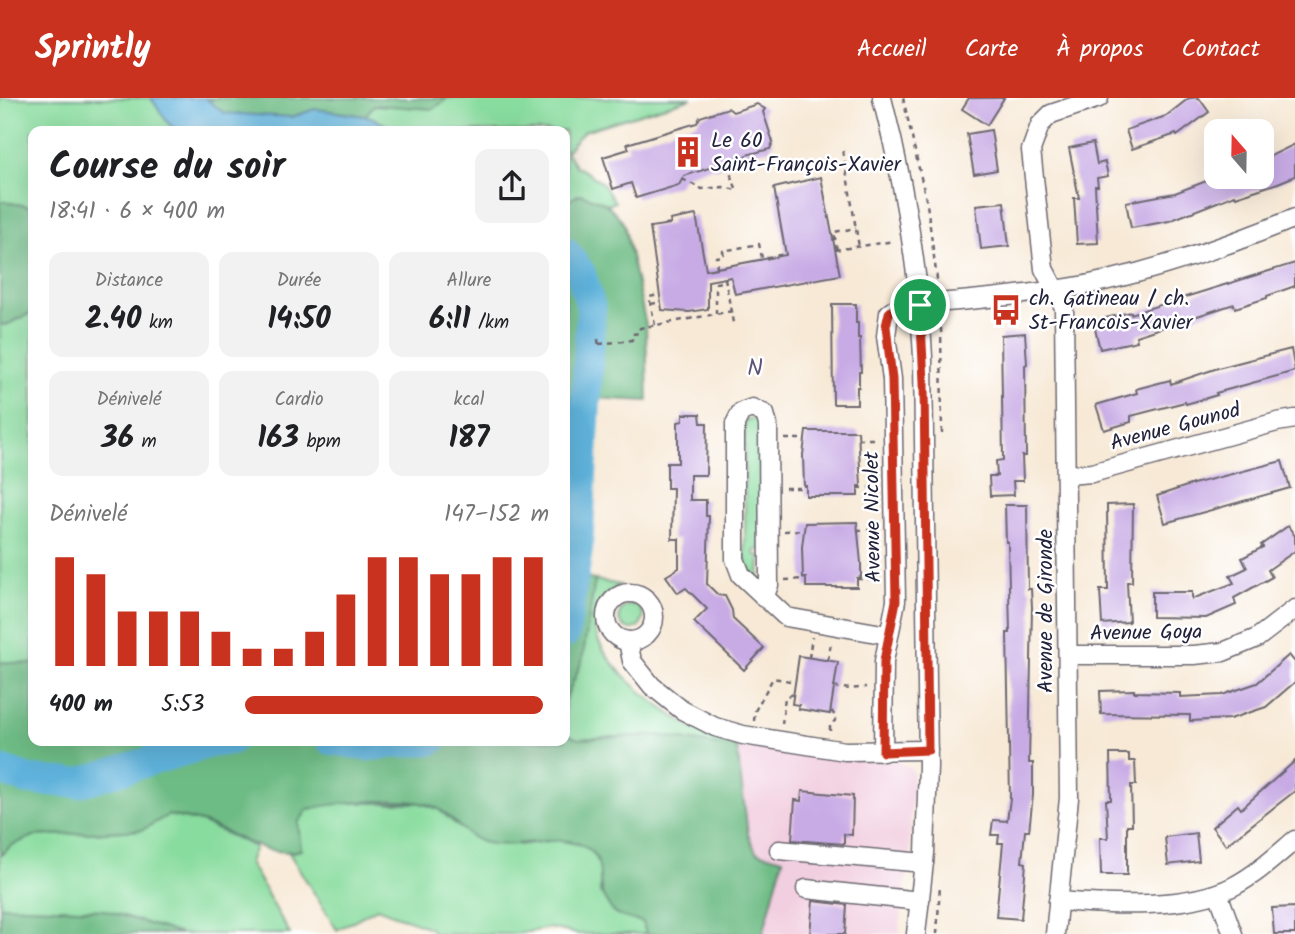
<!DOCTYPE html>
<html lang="fr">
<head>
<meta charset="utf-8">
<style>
  body { margin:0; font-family:Kalam,sans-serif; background:#f2f2f2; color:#202124; height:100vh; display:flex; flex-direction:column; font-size:26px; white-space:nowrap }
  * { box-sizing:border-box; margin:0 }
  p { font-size:23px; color:#757577 }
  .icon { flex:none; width:38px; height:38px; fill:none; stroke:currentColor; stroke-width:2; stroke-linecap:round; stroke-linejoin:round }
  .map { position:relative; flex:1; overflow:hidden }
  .side { position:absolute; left:28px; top:28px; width:542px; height:620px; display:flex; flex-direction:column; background:#fff; border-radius:14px; box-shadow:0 7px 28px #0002 }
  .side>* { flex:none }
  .needle { width:46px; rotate:340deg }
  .controls { position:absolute; left:1204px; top:21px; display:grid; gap:14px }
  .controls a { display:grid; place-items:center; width:70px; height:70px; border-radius:14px; background:#fff; box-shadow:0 7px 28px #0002; font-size:35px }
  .pin { position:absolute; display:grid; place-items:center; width:60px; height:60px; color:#fff; margin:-30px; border:4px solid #fff; border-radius:50%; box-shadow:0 2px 7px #0007 }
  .round { display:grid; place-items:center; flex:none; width:74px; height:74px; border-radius:14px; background:#f2f2f2 }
  .summary { display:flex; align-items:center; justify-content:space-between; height:119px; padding:0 21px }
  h1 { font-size:38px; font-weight:700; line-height:52px }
  .metrics { display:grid; grid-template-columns:repeat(3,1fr); gap:10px; height:119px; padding:7px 21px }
  .metrics div { display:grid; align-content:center; border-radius:14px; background:#f2f2f2; text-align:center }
  .metrics b { font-size:30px; font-weight:700 }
  .metrics small { font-size:19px; font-weight:400 }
  .metrics p { font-size:19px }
  .chart { height:196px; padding:14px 21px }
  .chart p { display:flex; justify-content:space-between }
  .chart svg { width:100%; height:126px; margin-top:7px; stroke:#c8321e; stroke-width:6 }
  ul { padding:0 21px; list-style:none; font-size:23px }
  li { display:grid; grid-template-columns:112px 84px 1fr; align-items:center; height:52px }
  li i { height:18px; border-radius:9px; background:#c8321e }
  header { display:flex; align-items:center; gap:42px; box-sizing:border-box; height:98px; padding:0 35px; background:#c8321e; color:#fff }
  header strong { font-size:33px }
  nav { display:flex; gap:38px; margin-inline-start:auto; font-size:24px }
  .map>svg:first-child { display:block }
</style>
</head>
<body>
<header>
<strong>Sprintly</strong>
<nav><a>Accueil</a><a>Carte</a><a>À propos</a><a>Contact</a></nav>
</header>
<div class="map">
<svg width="1295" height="836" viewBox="0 0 1295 836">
  <rect width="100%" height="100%" fill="#fff"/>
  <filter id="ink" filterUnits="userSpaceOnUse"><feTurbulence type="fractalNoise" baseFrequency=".0143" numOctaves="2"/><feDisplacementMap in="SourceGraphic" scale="14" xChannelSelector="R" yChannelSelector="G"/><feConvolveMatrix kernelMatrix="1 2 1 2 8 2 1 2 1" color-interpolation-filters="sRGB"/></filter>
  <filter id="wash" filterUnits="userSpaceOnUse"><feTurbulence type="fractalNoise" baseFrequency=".00686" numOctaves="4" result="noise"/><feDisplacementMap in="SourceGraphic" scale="28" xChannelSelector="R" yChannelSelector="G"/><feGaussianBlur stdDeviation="1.57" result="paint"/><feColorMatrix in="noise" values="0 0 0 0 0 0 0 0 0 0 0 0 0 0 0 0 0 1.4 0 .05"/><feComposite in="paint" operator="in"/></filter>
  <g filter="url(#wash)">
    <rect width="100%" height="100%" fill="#f7e9d6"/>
    <polygon fill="#f2cfe0" points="736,646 813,659 850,662 899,662 901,666 911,670 913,674 910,752 899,836 763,836 783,761 756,754 748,736"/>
    <g fill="#88dc9e" stroke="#557f6c" stroke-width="2">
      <polygon points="0,0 151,0 168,25 177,33 33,33 33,109 0,103"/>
      <path d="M205,0H692L584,33L566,53L576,69L585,73L602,85L615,104L608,107C599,100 575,98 565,104V33H397L371,19L315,11L292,19L223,15Z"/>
      <polygon points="33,214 33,566 0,564 0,226 6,227"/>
      <polygon points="753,320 757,321 761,327 760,452 754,453 755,457 760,457 759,482 749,471 745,461 745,323"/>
      <path d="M595,482L620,487C545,528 652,607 691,629C704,636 721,640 736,646L737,650L656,637L577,641L565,635V602L582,563Z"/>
      <circle cx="631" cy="519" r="12"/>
      <polygon points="334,705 420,705 438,711 459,729 520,747 557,742 582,747 596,757 600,767 600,795 643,824 646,836 577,836 550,830 516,836 434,836 430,830 377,810 337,832 289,755 301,752 298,725 308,711"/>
      <polygon points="168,717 201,724 255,749 249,764 290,836 181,836 104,812 0,808 0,758 12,747 34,738 142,732"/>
    </g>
    <g fill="#6ebc85" stroke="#486f60" stroke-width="2">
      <polygon points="215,0 448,0 433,11 374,7 365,18 315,11 292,19 266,20 223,15 207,3"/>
      <path d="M580,96C602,103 611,106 624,126L646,227L648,303L571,299L565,368V104Z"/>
      <polygon points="0,103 33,109 33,214 6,227 0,226"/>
      <polygon points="565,477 595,482 582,563 565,602"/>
      <path d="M0,564L33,566V642H565V635L578,641L656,637L737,650L748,736L756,754L783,761L763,836H646L643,824C635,822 625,821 618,817C613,815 610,809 607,805C593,785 609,765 586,749C562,733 516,752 486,745C467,741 455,721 439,711C415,696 335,705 308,711L298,725L301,752C264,761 234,734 201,724C190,721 179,719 168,717L142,732L34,738L12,747L0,757Z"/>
      <polygon points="0,808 104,812 181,836 0,836"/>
    </g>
    <polygon fill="#5fb2db" stroke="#406a8b" stroke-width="2" points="151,0 205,0 224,15 292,19 315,11 371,19 397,33 177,33 168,25"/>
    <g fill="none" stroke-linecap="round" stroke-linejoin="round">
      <g stroke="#5fb2db" stroke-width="30">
        <polyline points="565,154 581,175 591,210 578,451 565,536"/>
        <polyline points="331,642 368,648 432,642"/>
        <polyline points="0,672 29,682 78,685 210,645 231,642"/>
      </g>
    </g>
    <g id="blocks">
      <g fill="#c8abe5">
        <polygon points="969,0 1004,0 987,27 962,11"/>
        <polygon points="1189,0 1199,0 1209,14 1177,38 1176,36 1132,51 1126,32 1166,18"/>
        <polygon points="757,6 765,11 763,14 773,44 770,51 746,57 743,62 716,71 712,69 684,78 679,87 636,100 631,85 613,91 603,59 629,51 627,46 697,25 700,19 728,10 733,14"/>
        <polygon points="991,32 997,72 974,76 967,36"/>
        <polygon points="1093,45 1097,66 1105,64 1108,78 1097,80 1098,88 1095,88 1098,145 1077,146 1074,100 1079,100 1069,50"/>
        <polygon points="1295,46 1295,78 1278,85 1236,99 1235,97 1169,123 1131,130 1126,104 1175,95 1217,79 1262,79 1262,62"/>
        <polygon points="821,79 840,177 735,196 731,179 708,183 708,211 689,214 662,212 650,129 671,126 670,122 696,117 706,172 786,157 774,90"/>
        <polygon points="1004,104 1009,148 981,151 976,107"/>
        <polygon points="1295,165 1295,188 1267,198 1267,200 1235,210 1234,206 1136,238 1137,243 1100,251 1093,223 1131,214 1131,216"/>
        <polygon points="832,206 856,206 856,225 858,225 858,240 860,240 861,274 859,274 859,289 857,289 857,306 833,306"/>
        <polygon points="1025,235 1027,266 1025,267 1026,358 1022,358 1023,383 1013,383 1014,397 990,398 989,378 997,378 996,363 1003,362 1001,237"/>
        <polygon points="1291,251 1295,273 1216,295 1217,297 1186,306 1185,304 1131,318 1131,324 1104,332 1096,307 1137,295 1136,291 1170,282 1171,286 1218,270"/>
        <polygon points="683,316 700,316 701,325 707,325 706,377 690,377 690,402 706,402 706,418 709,418 707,486 718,497 725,498 732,512 733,521 764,550 744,572 694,524 707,511 686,490 678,495 666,478 679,470 679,441 672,441 673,390 667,390 667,365 678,365 678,324 683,323"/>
        <polygon points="806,333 858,333 861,388 858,388 858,398 806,398 806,388 804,388 803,357"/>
        <polygon points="1282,363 1290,390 1165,425 1157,398 1193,386"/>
        <polygon points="1133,406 1132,484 1127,484 1129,524 1102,526 1100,492 1108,492 1107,407"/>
        <polygon points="1005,407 1027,407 1028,491 1031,491 1032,509 1029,665 1033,665 1033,697 1029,733 1025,733 1022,764 1026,765 1021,821 996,819 1003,745 998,745 999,737 991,737 993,722 1007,723 1010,701 1007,535 1010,535 1008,444 1006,444"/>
        <polygon points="857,424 861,465 861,479 857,480 857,489 806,489 806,480 803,480 802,449 805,425"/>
        <polygon points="1288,428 1295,438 1295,453 1268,472 1272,479 1234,500 1236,507 1206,520 1152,519 1152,494 1192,494 1192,501 1234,485 1230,478 1247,470 1242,460 1263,449 1261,447"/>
        <polygon points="1289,557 1295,564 1295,584 1266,609 1230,621 1190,623 1190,617 1101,616 1100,593 1134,592 1134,594 1180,595 1180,599 1222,597 1257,585"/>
        <polygon points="799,558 838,564 830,616 798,611 799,607 792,606"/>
        <polygon points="1110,656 1129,656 1129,663 1135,663 1136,687 1131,687 1132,727 1127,727 1127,777 1101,777 1100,740 1108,740 1106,702 1111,702"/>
        <polygon points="1295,663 1295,693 1226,747 1212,729 1238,707 1241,711"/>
        <polygon points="802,693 853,698 852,737 844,736 844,746 792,742 795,702 801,703"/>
        <polygon points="1196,735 1199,763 1168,767 1165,739"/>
        <polygon points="813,803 847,807 845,836 810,836"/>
        <polygon points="1295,809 1295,836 1274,836 1272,810"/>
      </g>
    </g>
  </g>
  <g filter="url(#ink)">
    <use href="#blocks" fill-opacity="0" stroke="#6d6871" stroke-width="2"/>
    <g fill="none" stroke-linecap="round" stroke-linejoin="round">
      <defs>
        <g id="minor">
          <path d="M882,0C904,85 919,172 923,259L928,668L925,755L916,836"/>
          <polyline points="1067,377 1092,375 1277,324 1295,321"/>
          <circle cx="630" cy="519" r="24"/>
          <polyline points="764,500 769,487 768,327 765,316 752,310 741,314 735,326 735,461 741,477 786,519 888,537"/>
          <polyline points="628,543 632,563 652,588 682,612 715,629 743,637 845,653 928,652"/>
          <polyline points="1068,557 1194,557 1223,554 1257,540 1295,511"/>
          <path d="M883,654L884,563L896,503L892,281L886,238L889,215L899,208C961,203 1024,198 1085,187C1157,173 1227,148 1295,120"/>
          <polyline points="779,752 924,765"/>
          <polyline points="806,791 920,803"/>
          <polyline points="1218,795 1233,836"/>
          <path d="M1058,803C1110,807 1188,812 1234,788C1257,776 1276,758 1295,742"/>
          <polyline points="1055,836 1069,700 1064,209 1044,171 1031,52 1040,27 1051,16 1099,0"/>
        </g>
      </defs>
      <use href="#minor" stroke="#6d6871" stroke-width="21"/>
      <g stroke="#6d6871" stroke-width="2.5" stroke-dasharray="5 5" stroke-linecap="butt">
        <polyline points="903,0 927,106 938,189"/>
        <polyline points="843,53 859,149"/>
        <polyline points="727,67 736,90"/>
        <polyline points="682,81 702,91 723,89 737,92"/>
        <polyline points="835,152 894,143"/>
        <polyline points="837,152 834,134 856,130"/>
        <polyline points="717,170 716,159 724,158 723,153 759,146 762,160 786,156"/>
        <polyline points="725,180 733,225"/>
        <polyline points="651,206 660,204"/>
        <polyline points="716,216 716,185 726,183"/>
        <polyline points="941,220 942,339"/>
        <polyline points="655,227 649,199 659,197"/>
        <polyline points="598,241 599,250"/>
        <polyline points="599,246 632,242 632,236 639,235 640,230 732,213"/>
        <polyline points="785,341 806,341"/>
        <polyline points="858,341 875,341"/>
        <polyline points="785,390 806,390"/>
        <polyline points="858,390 879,389"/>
        <polyline points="857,432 878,432"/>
        <polyline points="784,433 805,432"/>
        <polyline points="857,481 878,481"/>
        <polyline points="785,482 806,481"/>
        <polyline points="809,560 812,539"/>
        <polyline points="828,562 831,545"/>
        <polyline points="834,589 850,591 866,589"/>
        <polyline points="754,623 755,613 773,580 796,584"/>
        <polyline points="782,626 785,599 794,596"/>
        <polyline points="830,633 830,627 837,621 831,612"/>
        <polyline points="937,836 940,787"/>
      </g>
      <use href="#minor" stroke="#fff" stroke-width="18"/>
    </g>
  </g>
  <g fill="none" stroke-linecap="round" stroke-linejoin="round" filter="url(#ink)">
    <defs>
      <polygon id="route" points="920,207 924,284 928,652 883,654 884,563 896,503 892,281 886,228 889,215 896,209"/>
    </defs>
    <use href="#route" stroke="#fff" stroke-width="14"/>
    <use href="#route" stroke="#c8321e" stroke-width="9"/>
  </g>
  <defs>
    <symbol id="building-bare" viewBox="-9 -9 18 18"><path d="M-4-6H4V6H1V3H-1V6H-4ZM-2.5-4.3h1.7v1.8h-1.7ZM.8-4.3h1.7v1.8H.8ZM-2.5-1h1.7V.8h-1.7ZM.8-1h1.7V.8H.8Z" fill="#c8321e" stroke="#fff" stroke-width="2.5" paint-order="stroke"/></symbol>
    <symbol id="bus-bare" viewBox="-9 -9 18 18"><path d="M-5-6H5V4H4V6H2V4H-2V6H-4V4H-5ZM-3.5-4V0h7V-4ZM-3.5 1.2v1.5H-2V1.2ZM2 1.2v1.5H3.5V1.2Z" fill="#c8321e" stroke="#fff" stroke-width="2.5" paint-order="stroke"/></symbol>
  </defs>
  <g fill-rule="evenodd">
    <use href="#building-bare" x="666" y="32" width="44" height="44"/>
    <use href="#bus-bare" x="984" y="190" width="44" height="44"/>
  </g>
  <g text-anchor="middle" stroke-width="5" stroke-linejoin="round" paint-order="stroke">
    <g font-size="21" fill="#22223b" stroke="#fff" text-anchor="start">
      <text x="711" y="49">Le 60<tspan x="711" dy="24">Saint-François-Xavier</tspan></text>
      <text x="1029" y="207">ch. Gatineau / ch.<tspan x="1029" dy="24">St-Francois-Xavier</tspan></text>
    </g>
    <g font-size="21" fill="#22223b" stroke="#fff">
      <text transform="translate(1175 328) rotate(-15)" y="7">Avenue Gounod</text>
      <text transform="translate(872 419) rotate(-91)" y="7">Avenue Nicolet</text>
      <text transform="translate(1045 513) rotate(-90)" y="7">Avenue de Gironde</text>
      <text transform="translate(1146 534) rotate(-1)" y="7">Avenue Goya</text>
    </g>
    <g font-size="23" letter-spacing="2" fill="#5c5276" stroke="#fff">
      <text x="756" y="277">N</text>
    </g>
  </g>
</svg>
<div class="controls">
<a><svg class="needle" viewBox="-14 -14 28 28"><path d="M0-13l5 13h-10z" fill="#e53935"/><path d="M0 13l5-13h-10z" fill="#757577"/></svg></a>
</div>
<div class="pin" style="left:920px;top:207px;background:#1e9e55"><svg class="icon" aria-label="arrive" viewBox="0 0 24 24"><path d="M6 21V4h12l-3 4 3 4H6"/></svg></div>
<section class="side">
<div class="summary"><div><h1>Course du soir</h1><p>18:41 · 6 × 400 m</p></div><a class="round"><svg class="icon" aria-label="share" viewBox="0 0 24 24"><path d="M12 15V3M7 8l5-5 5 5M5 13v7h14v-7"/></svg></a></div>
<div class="metrics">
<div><p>Distance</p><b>2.40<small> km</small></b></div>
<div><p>Durée</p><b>14:50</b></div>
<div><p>Allure</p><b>6:11<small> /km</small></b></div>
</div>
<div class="metrics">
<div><p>Dénivelé</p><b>36<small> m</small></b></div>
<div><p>Cardio</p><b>163<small> bpm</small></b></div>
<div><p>kcal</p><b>187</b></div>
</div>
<div class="chart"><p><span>Dénivelé</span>147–152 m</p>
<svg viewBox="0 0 160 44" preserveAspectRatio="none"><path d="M5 44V6M15 44V12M25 44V25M35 44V25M45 44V25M55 44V32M65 44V38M75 44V38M85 44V32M95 44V19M105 44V6M115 44V6M125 44V12M135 44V12M145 44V6M155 44V6"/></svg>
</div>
<ul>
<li><b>400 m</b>5:53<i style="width:98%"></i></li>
</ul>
</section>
</div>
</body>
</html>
